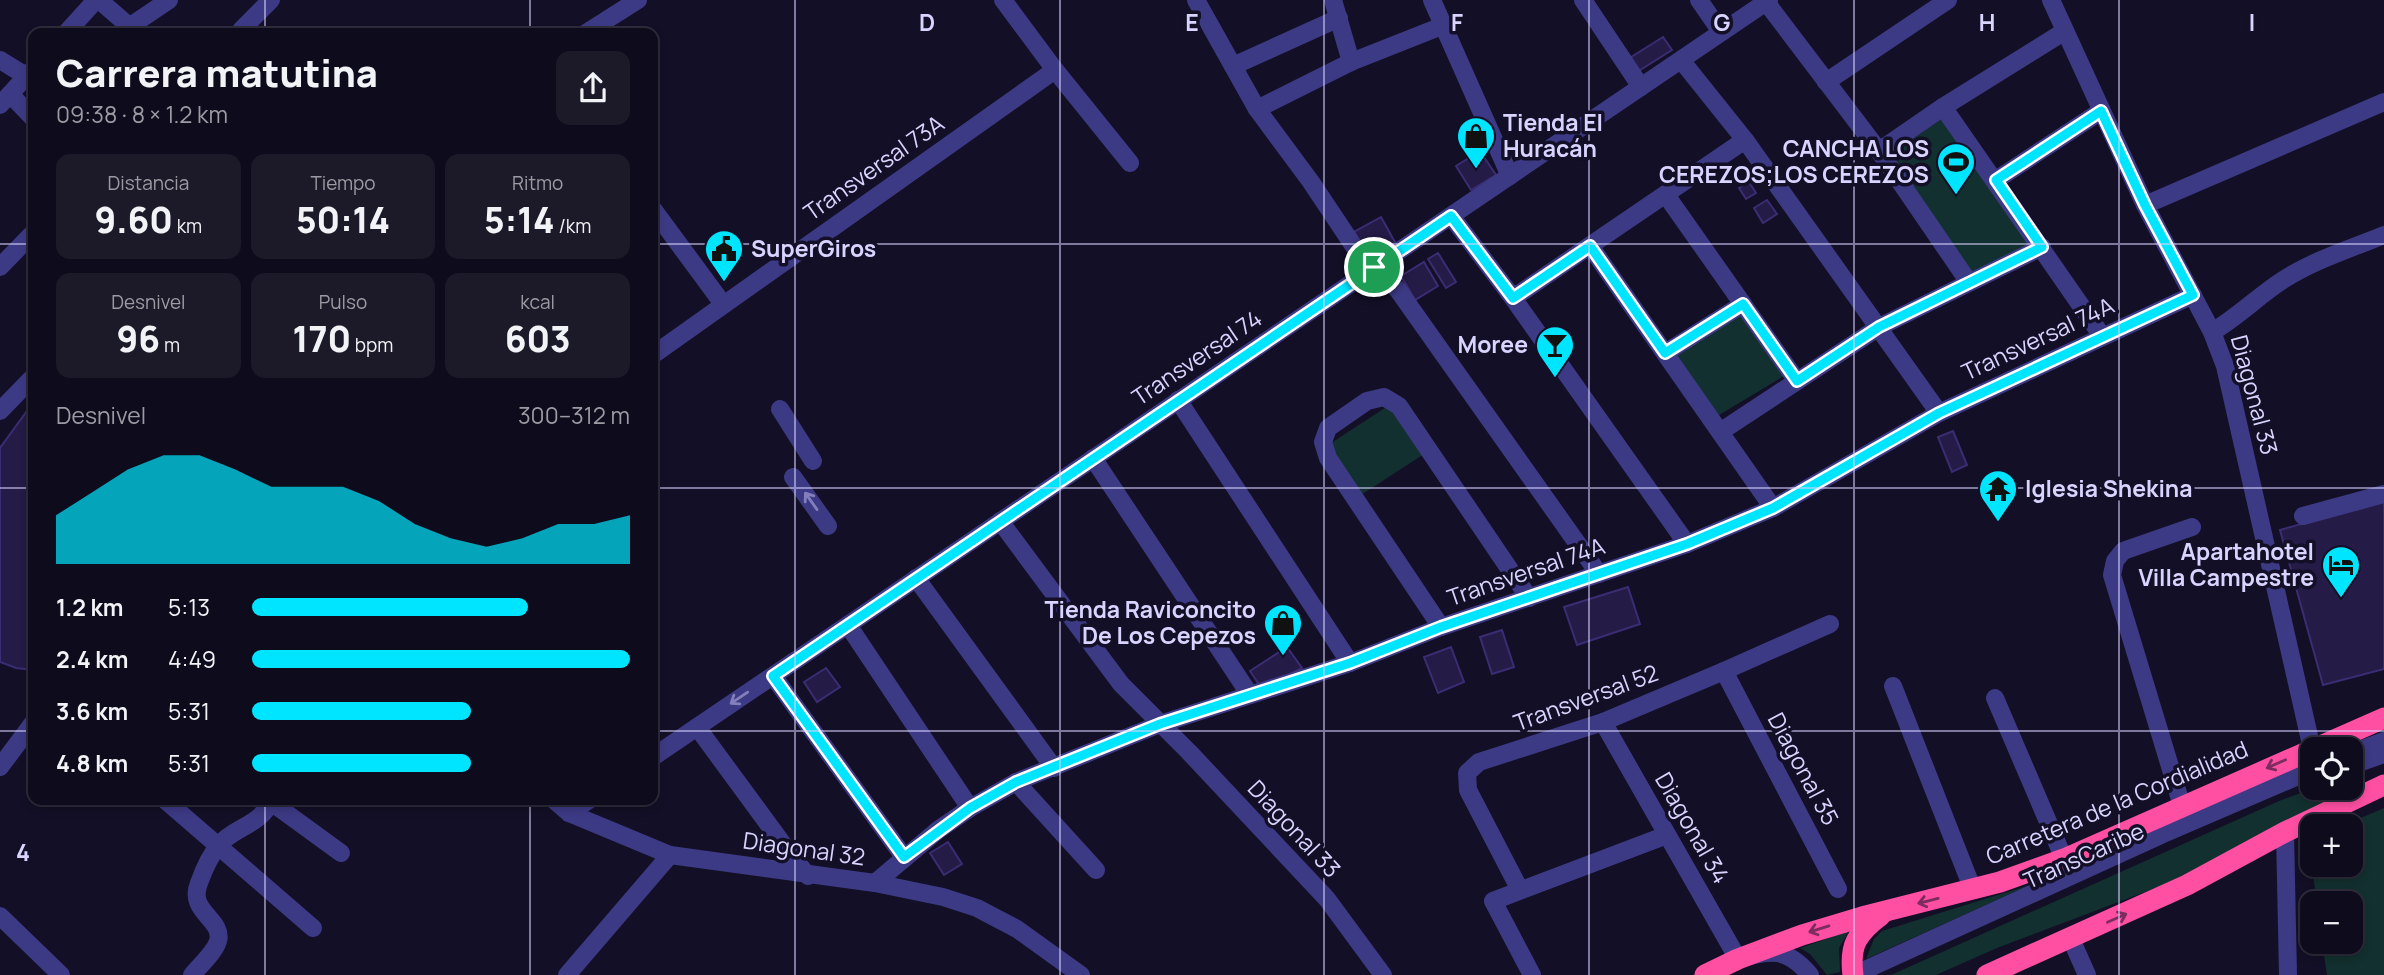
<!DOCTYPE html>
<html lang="es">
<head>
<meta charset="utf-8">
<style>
  body { margin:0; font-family:Manrope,sans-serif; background:#1c1929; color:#f1f3f6; height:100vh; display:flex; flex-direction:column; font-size:26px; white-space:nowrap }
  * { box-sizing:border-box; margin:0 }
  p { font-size:23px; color:#9b9ba3 }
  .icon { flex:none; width:38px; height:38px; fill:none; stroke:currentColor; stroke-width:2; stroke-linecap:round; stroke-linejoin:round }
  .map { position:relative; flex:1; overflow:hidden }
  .drawer { position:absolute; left:28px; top:28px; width:630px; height:777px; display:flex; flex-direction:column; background:#0e0b1c; border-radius:14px; box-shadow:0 4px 10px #0003,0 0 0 2px #2e2b3b }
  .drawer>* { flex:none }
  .fabs { position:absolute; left:2300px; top:737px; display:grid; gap:14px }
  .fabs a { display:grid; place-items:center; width:63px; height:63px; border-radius:14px; background:#0e0b1c; box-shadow:0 4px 10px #0003,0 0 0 2px #2e2b3b; font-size:35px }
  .pin { position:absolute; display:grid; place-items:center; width:60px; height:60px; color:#fff; margin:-30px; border:4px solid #fff; border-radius:50%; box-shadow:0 2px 7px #0007 }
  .round { display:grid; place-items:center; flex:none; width:74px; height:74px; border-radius:14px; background:#1c1929 }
  .headline { display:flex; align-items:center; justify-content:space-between; height:119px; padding:0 28px }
  h1 { font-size:38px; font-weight:800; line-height:52px }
  .figures { display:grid; grid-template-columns:repeat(3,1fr); gap:10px; height:119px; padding:7px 28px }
  .figures div { display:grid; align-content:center; border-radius:14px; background:#1c1929; text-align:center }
  .figures b { font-size:35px; font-weight:800 }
  .figures small { font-size:19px; font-weight:400 }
  .figures p { font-size:19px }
  .chart { height:196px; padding:14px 28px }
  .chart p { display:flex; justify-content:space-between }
  .chart svg { width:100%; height:126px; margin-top:7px; fill:#00e5ff; opacity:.7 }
  ul { padding:0 28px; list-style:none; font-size:23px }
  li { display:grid; grid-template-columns:112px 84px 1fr; align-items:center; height:52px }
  li i { height:18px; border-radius:9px; background:#00e5ff }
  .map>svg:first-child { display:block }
</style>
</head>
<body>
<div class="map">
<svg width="2384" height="975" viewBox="0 0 2384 975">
  <rect width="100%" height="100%" fill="#130f26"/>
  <g fill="#12302f">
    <polygon points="1943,118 2034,244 1967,274 1887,156"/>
    <polygon points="1739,310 1784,376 1719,415 1674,355"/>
    <polygon points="1391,404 1424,454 1361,495 1328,445"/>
    <polygon points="2360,770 2365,783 2174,881 1997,948 1936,975 1891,975 2279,801 2314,788 2350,788 2350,773"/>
    <polygon points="2384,808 2384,975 2327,975 2322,942 2350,942 2350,903 2317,903 2308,840 2312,839 2312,864 2350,864 2350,826 2342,826"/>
    <polygon points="2030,885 1866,959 1874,939 1882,931"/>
    <polygon points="1849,931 1839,948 1840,972 1827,975 1810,954 1800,948"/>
  </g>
  <g fill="#241b47" stroke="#3b2d73" stroke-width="2">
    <polygon points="1663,37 1672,50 1637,72 1628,59"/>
    <polygon points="1480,151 1496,175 1471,190 1456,166"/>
    <polygon points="1749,182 1756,193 1746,199 1739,188"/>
    <polygon points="1767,200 1777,214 1763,223 1754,208"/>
    <polygon points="1381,217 1395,242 1368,257 1354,232"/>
    <polygon points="1438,253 1456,282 1446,288 1428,259"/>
    <polygon points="1424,262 1438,286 1415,300 1401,276"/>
    <polygon points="32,404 33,405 33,670 16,668 0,662 0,448"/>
    <polygon points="1953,431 1967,465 1952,472 1938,437"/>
    <polygon points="2384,501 2384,669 2323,685 2280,530"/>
    <polygon points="1628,587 1640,624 1577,645 1564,607"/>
    <polygon points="1502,630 1514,667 1492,674 1480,637"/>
    <polygon points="1287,647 1302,668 1262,689 1250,671"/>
    <polygon points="1451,647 1464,682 1438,693 1424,657"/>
    <polygon points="826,668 840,687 817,702 804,682"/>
    <polygon points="948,842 962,864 944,875 930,853"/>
  </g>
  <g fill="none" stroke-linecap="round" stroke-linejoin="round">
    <g stroke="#3d3a85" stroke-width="18">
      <polyline points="99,0 137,33"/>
      <polyline points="1003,0 1055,70 1130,163"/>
      <polyline points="1196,0 1257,109 1311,182 1357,251 1398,290 1599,574"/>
      <polyline points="1333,0 1351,62"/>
      <polyline points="1432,0 1510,176"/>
      <polyline points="1583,0 1641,87"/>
      <polyline points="1699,0 1721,32"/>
      <polyline points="2051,0 2145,205 2212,332 2225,366 2312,749"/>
      <polyline points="1766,2 1879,151 1968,281"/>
      <polyline points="129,27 169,0"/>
      <polyline points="241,30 271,0"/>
      <polyline points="66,33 96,0"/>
      <polyline points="586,33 638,0"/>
      <polyline points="0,60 26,76"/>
      <polyline points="1681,60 1745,140 1939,413"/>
      <polyline points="1233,66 1339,18"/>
      <polyline points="1826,82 1948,0"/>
      <polyline points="10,94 33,118"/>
      <polyline points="0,105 33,69"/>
      <polyline points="1943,107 2102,336"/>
      <polyline points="1257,109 1351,62 1442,26"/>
      <polyline points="1879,151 1943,107 2065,31"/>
      <polyline points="1996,180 2101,111"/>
      <polyline points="1666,195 1797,381"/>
      <polyline points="2145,205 2384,102"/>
      <polyline points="653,209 723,304"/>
      <polyline points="1451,216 1513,298 1687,544"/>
      <polyline points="1590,246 1773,508"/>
      <polyline points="0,267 33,233"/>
      <polyline points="1513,298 1745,140"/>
      <path d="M2212,332C2238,317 2258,296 2283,280C2314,260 2350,249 2384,235"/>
      <polyline points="1665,353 1743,304"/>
      <polyline points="653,355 1055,70"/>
      <polyline points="1178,400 1350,663"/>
      <polyline points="780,409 813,461"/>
      <polyline points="0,411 33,377"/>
      <polyline points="1720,432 1879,327 2042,247"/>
      <polyline points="1093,458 1250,695"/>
      <polyline points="793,477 828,526"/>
      <polyline points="2303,516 2384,494"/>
      <polyline points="1000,521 1121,684 1189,752 1327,899 1383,975"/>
      <polyline points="916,578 1054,768"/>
      <polyline points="848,625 970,808"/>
      <polyline points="1441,627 1328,458 1323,442 1328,428 1367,401 1384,397 1399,406 1529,598"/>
      <polyline points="1724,671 1838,889"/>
      <polyline points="773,676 904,857"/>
      <polyline points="1893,686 1973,890"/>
      <polyline points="1995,698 2064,859"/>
      <path d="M1603,722L1738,959C1770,950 1787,947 1810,975"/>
      <polyline points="697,727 788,851 808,876"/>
      <polyline points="2350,754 2384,741"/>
      <polyline points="653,757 1769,0"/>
      <polyline points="2350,766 2384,754"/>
      <polyline points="0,767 33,723"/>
      <polyline points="1016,782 1096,870"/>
      <polyline points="165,800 313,928"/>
      <polyline points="554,800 569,813 670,855 875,883 943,897 977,908 1017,929 1081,975"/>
      <polyline points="271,802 341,853"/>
      <polyline points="2182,806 2112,575 2115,561 2123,551 2192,527"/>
      <polyline points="569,813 589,800"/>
      <polyline points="2285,832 2288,975"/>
      <polyline points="875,883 938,830 970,808 1016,782 1160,724 1350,663 1441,627 1687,544 1773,508 1939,413 2193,295"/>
      <polyline points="1520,890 1468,790 1467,773 1479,762 1603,722 1724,671 1830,624"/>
      <polyline points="0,916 61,975"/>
      <polyline points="2071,939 2087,975"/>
      <path d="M192,975C200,965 215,952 218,941C224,919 187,912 199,883C203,872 211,854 219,845C235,826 259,827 272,800"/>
      <polyline points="567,975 670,855"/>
      <polyline points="1532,975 1493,901 1667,835"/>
      <polyline points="1854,975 2163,834 2312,770"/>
    </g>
    <g stroke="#ff4fa3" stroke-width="21">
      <polyline points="1705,975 1738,959 1802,935 1862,917 2000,882 2064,859 2384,718"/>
      <path d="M1853,975C1849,945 1857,933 1881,915"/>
      <polyline points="1987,975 2187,885 2285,832 2384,785"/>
    </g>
  </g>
  <defs><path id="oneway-shaft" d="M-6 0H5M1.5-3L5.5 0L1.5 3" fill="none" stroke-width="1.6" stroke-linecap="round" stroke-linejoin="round" transform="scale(1.75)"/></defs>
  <g stroke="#837fbc">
    <use href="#oneway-shaft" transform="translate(811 501) rotate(-125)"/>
    <use href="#oneway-shaft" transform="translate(739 698) rotate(146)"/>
  </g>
  <g stroke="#7d2c5e">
    <use href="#oneway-shaft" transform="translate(2276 764) rotate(156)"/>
    <use href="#oneway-shaft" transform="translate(1928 901) rotate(166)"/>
    <use href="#oneway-shaft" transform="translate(2117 918) rotate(-24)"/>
    <use href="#oneway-shaft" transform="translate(1819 929) rotate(163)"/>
  </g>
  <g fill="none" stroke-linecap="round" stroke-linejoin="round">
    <defs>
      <polygon id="route" points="2101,111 2145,205 2193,295 1939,413 1773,508 1687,544 1441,627 1350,663 1160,724 1016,782 970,808 904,857 773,676 1451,216 1513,298 1590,246 1665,353 1743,304 1797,381 1879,327 2042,247 1996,180"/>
    </defs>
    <use href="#route" stroke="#fff" stroke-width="14"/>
    <use href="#route" stroke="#00e5ff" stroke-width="9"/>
  </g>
  <path fill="none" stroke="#d9d4ff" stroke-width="2" stroke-opacity="0.55" d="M265,0V33M530,0V33M795,0V975M1060,0V975M1324,0V975M1589,0V975M1854,0V975M2119,0V975M0,244H33M653,244H2384M0,488H33M653,488H2384M0,731H33M653,731H2384M265,800V975M530,800V975"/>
  <defs>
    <symbol id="shop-pin" viewBox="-11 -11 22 30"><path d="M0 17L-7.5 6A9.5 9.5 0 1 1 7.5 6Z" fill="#00e5ff" stroke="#130f26"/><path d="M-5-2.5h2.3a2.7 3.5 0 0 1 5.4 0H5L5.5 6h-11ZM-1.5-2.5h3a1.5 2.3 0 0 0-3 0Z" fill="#111"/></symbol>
    <symbol id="stadium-pin" viewBox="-11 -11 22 30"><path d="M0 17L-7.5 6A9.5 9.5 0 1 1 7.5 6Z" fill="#00e5ff" stroke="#130f26"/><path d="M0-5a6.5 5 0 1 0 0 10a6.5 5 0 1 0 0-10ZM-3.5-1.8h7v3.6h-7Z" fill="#111"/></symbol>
    <symbol id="civic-pin" viewBox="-11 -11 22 30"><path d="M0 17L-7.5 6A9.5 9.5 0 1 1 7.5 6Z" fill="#00e5ff" stroke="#130f26"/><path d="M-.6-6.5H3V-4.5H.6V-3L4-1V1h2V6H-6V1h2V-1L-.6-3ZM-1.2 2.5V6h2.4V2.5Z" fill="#111"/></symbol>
    <symbol id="bar-pin" viewBox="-11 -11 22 30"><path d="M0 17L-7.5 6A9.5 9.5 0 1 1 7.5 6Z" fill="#00e5ff" stroke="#130f26"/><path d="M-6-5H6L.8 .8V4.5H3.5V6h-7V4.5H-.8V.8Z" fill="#111"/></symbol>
    <symbol id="temple-pin" viewBox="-11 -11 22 30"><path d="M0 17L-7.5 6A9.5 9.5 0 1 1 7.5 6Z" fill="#00e5ff" stroke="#130f26"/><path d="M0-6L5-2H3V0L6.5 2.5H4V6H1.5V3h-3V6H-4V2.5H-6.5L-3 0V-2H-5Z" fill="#111"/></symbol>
    <symbol id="hotel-pin" viewBox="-11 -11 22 30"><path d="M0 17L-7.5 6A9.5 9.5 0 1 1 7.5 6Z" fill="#00e5ff" stroke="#130f26"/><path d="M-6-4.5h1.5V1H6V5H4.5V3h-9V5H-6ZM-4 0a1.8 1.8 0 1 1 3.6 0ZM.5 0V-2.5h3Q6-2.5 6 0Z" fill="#111"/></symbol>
  </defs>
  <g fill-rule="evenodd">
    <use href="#shop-pin" x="1454" y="114" width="44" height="60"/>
    <use href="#stadium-pin" x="1934" y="140" width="44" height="60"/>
    <use href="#civic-pin" x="702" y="227" width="44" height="60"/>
    <use href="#bar-pin" x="1533" y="323" width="44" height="60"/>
    <use href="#temple-pin" x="1976" y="467" width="44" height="60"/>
    <use href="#hotel-pin" x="2319" y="543" width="44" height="60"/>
    <use href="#shop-pin" x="1261" y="601" width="44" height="60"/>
  </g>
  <g text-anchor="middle" stroke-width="7" stroke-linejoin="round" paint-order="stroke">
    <g font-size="23" font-weight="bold" fill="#d9d4ff" stroke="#130f26" text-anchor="end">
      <text x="1503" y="131" text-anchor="start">Tienda El<tspan x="1503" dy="26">Huracán</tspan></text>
      <text x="1929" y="157">CANCHA LOS<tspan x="1929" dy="26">CEREZOS;LOS CEREZOS</tspan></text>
      <text x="751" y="257" text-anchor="start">SuperGiros</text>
      <text x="1528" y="353">Moree</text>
      <text x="2025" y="497" text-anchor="start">Iglesia Shekina</text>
      <text x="2314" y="560">Apartahotel<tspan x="2314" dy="26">Villa Campestre</tspan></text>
      <text x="1256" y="618">Tienda Raviconcito<tspan x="1256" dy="26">De Los Cepezos</tspan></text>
    </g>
    <g font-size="23" fill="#d9d4ff" stroke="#130f26">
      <text transform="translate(874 168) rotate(-35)" y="8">Transversal 73A</text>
      <text transform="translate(2038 339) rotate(-25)" y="8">Transversal 74A</text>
      <text transform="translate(1197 358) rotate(-34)" y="8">Transversal 74</text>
      <text transform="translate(2254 395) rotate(75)" y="8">Diagonal 33</text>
      <text transform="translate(1526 572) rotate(-19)" y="8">Transversal 74A</text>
      <text transform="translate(1586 698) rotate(-20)" y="8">Transversal 52</text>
      <text transform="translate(1803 769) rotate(62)" y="8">Diagonal 35</text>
      <text transform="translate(2117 803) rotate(-23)" y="8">Carretera de la Cordialidad</text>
      <text transform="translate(1692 828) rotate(60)" y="8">Diagonal 34</text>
      <text transform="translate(1294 829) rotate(47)" y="8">Diagonal 33</text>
      <text transform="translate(804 849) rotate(8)" y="8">Diagonal 32</text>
      <text transform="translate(2084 856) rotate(-24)" y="8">TransCaribe</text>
    </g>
  </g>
  <g font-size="23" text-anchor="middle" font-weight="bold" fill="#d9d4ff" stroke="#130f26" stroke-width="7" stroke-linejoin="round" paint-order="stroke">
    <text x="927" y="31">D</text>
    <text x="1192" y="31">E</text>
    <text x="1457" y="31">F</text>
    <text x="1722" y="31">G</text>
    <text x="1987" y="31">H</text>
    <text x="2252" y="31">I</text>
    <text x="23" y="861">4</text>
  </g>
</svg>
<div class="fabs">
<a><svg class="icon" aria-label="locate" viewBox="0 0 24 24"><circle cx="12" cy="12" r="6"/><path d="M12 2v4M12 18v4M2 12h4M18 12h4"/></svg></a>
<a>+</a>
<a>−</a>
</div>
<div class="pin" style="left:1374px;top:267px;background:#1e9e55"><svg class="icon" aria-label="arrive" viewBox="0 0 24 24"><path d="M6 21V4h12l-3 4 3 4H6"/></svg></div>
<section class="drawer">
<div class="headline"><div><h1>Carrera matutina</h1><p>09:38 · 8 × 1.2 km</p></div><a class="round"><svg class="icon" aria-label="share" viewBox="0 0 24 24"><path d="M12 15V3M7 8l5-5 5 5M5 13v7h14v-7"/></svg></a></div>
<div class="figures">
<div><p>Distancia</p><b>9.60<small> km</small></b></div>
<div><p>Tiempo</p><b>50:14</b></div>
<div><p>Ritmo</p><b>5:14<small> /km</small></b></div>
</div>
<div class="figures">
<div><p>Desnivel</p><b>96<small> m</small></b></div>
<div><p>Pulso</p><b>170<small> bpm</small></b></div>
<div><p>kcal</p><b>603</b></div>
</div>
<div class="chart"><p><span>Desnivel</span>300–312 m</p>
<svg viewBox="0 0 160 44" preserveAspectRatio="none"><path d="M0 44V27L10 19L20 11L30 6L40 6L50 11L60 17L70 17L80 17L90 22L100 30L110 35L120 38L130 35L140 30L150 30L160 27V44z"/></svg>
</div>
<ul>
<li><b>1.2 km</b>5:13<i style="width:73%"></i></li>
<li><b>2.4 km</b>4:49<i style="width:100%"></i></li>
<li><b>3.6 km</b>5:31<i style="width:58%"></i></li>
<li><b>4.8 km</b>5:31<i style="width:58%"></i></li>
</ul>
</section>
</div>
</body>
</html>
